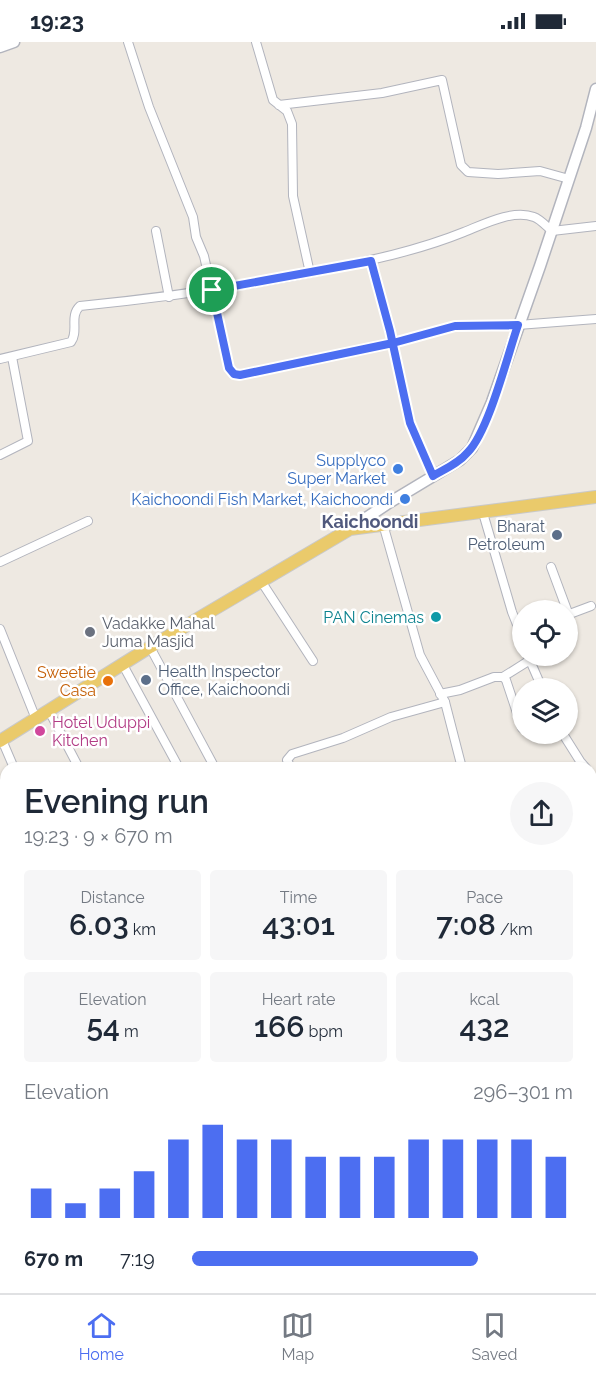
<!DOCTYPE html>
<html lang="en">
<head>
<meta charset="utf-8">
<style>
  body { margin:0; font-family:Raleway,sans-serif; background:#f6f6f7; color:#1f2937; height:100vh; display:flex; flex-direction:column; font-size:22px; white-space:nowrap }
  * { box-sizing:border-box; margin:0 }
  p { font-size:20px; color:#747a83 }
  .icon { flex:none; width:33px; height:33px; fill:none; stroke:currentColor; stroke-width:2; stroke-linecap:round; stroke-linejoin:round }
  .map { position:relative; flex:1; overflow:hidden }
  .sheet { position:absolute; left:0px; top:720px; width:597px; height:531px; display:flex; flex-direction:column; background:#fff; border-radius:18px 18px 0 0; box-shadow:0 2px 4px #0004 }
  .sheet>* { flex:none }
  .tools { position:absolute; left:512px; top:558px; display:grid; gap:12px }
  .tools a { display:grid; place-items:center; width:66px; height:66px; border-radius:50%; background:#fff; box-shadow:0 2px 4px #0004; font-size:30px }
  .pin { position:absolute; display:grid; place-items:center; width:51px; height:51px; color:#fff; margin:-26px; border:3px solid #fff; border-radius:50%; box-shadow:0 2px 6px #0007 }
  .round { display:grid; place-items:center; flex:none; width:63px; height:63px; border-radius:32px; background:#f6f6f7 }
  .overview { display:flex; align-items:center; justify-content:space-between; height:102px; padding:0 24px }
  h1 { font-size:33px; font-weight:600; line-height:45px }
  .stats { display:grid; grid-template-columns:repeat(3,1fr); gap:9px; height:102px; padding:6px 24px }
  .stats div { display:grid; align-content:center; border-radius:6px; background:#f6f6f7; text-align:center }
  .stats b { font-size:30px; font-weight:600 }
  .stats small { font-size:16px; font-weight:400 }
  .stats p { font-size:16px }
  .chart { height:168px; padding:12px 24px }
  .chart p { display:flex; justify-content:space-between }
  .chart svg { width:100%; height:108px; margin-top:6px; stroke:#4c6ef1; stroke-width:6 }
  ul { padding:0 24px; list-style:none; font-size:20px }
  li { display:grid; grid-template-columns:96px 72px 1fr; align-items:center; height:45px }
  li i { height:15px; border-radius:8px; background:#4c6ef1 }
  .status { display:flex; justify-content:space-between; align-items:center; height:42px; padding:0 30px; background:#fff; direction:ltr }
  .status svg { height:16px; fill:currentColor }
  .tabs { display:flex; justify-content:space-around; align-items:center; height:84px; border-top:2px solid #e0e1e3; background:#fff; font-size:16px; color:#747a83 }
  .tabs a { display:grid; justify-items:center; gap:3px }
  .tabs .active { color:#4c6ef1 }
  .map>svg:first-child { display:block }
</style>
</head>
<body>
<div class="status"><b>19:23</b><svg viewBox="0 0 49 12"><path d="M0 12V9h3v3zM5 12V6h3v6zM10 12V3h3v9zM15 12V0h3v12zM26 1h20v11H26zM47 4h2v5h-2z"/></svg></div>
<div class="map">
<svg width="596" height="1251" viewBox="0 0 596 1251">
  <rect width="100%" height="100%" fill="#eee9e2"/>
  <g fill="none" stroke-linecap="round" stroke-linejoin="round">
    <defs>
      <g id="street">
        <polyline points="128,0 149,65 193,175 196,195 204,214 229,326 234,332 240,333 393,301 455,284 518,283 596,277"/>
        <polyline points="256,0 273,58 287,69 292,82 293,154 310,231"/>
        <polyline points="279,63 382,51 442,38 461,123 468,130 498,132 540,129 569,137"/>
        <polyline points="156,189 169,255"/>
        <polyline points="371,219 390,289 410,381 433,434"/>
        <path d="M0,317L71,300C79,289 69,274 80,264C160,256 240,245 319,229C368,219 417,209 464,190C484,182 513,167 534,175C540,177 546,184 552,189L596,184"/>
        <polyline points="0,413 28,399 12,315"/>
        <polyline points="483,471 512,570 522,595"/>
        <polyline points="383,482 420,613 445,660 462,726"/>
        <polyline points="0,520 88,479"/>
        <polyline points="551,525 567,568"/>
        <polyline points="261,539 313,619"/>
        <polyline points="567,573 591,564"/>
        <polyline points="0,587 36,677"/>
        <polyline points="150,605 215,726"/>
        <polyline points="528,614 542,646"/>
        <polyline points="123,623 179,726"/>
        <polyline points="503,635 530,618"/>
        <polyline points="440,652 460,648 494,635 503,635 506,638 522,686"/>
        <polyline points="49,669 79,726"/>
        <polyline points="563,692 580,719 586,726"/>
        <polyline points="2,698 14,726"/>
        <polyline points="291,726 287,718 292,712 343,696 391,675 445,660"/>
        <polyline points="591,814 596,813"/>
        <polyline points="591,859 596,859"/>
        <polyline points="591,894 592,893"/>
        <polyline points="591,1062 596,1063"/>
        <polyline points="0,1068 6,1085"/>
        <polyline points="0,1125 6,1123"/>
        <polyline points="591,1159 596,1160"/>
        <polyline points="218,1245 219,1251"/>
        <polyline points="498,1245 498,1251"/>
        <polyline points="276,1251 305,1245"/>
      </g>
      <g id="secondary">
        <polyline points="0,5 14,0"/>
        <polyline points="351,486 387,462 460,418 472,406 492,360 540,224 586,86 596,47"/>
      </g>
      <polyline id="primary" points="0,699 150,605 350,487 596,455"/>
    </defs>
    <use href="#street" stroke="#b2b4bd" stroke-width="10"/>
    <use href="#secondary" stroke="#b2b4bd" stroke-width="13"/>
    <use href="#primary" stroke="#c9c9c9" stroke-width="14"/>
    <use href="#street" stroke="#fff" stroke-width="8"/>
    <use href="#secondary" stroke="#fff" stroke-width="10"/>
    <use href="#primary" stroke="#eaca6b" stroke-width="12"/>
  </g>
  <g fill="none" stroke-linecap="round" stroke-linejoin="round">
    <defs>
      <path id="route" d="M212,248L371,219L390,289L410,381L433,434C445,427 459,421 468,410C489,388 507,315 518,283L455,284L393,301L240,333L234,332L229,326L212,248"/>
    </defs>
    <use href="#route" stroke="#fff" stroke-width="12"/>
    <use href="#route" stroke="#4c6ef1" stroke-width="8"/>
  </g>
  <g fill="#3f7fe0" stroke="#fff" stroke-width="2">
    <circle cx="398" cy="427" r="6"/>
    <circle cx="405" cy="457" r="6"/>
  </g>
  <g fill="#5c6f8a" stroke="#fff" stroke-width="2">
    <circle cx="557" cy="493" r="6"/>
    <circle cx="146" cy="638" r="6"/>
  </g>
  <circle fill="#0f9aa8" stroke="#fff" stroke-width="2" cx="436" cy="575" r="6"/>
  <circle fill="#6b7280" stroke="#fff" stroke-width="2" cx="90" cy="590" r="6"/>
  <circle fill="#e8710a" stroke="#fff" stroke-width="2" cx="108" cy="639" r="6"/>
  <circle fill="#d1479c" stroke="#fff" stroke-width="2" cx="40" cy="689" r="6"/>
  <g text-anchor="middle" stroke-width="5" stroke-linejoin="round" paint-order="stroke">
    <g font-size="16" fill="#366cbe" stroke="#fff" text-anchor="end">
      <text x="386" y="424">Supplyco<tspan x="386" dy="18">Super Market</tspan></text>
      <text x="393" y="463">Kaichoondi Fish Market, Kaichoondi</text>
    </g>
    <g font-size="16" fill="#4e5e75" stroke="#fff" text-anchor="end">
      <text x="545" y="490">Bharat<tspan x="545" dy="18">Petroleum</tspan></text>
      <text x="158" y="635" text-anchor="start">Health Inspector<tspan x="158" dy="18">Office, Kaichoondi</tspan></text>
    </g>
    <g font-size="16" fill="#0d838f" stroke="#fff" text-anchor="end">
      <text x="424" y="581">PAN Cinemas</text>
    </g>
    <g font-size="16" fill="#5b616d" stroke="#fff" text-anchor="start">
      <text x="102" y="587">Vadakke Mahal<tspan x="102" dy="18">Juma Masjid</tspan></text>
    </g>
    <g font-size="16" fill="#c56008" stroke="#fff" text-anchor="end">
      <text x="96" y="636">Sweetie<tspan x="96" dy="18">Casa</tspan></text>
    </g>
    <g font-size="16" fill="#b23c85" stroke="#fff" text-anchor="start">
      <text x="52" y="686">Hotel Uduppi<tspan x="52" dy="18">Kitchen</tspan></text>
    </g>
    <g font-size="18" font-weight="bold" fill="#50597d" stroke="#fff">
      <text x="370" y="486">Kaichoondi</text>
    </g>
  </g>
</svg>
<div class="tools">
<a><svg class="icon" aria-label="locate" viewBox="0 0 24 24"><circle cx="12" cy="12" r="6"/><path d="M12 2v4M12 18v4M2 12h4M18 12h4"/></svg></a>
<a><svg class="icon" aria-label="layers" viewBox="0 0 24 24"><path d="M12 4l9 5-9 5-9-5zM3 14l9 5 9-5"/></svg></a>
</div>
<div class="pin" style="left:212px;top:248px;background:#1e9e55"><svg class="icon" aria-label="arrive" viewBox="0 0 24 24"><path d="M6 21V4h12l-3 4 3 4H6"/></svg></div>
<section class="sheet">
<div class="overview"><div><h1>Evening run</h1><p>19:23 · 9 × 670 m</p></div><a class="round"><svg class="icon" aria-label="share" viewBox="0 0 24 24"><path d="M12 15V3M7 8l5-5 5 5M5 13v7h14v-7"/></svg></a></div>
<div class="stats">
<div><p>Distance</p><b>6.03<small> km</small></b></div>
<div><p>Time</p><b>43:01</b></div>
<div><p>Pace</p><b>7:08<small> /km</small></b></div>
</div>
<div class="stats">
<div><p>Elevation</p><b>54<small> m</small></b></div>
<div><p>Heart rate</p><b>166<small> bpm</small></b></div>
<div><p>kcal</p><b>432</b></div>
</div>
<div class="chart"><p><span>Elevation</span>296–301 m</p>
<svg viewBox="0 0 160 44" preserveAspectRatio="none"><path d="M5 44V32M15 44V38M25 44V32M35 44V25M45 44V12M55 44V6M65 44V12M75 44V12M85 44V19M95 44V19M105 44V19M115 44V12M125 44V12M135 44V12M145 44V12M155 44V19"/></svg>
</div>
<ul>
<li><b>670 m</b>7:19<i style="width:75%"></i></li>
</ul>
</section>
</div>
<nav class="tabs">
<a class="active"><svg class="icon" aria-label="home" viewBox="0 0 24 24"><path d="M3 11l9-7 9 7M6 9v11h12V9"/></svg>Home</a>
<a><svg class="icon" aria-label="map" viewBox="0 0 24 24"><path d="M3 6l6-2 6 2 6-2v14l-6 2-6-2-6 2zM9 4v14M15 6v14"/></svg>Map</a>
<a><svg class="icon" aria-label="saved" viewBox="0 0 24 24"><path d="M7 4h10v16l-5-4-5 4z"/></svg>Saved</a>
</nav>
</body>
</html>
